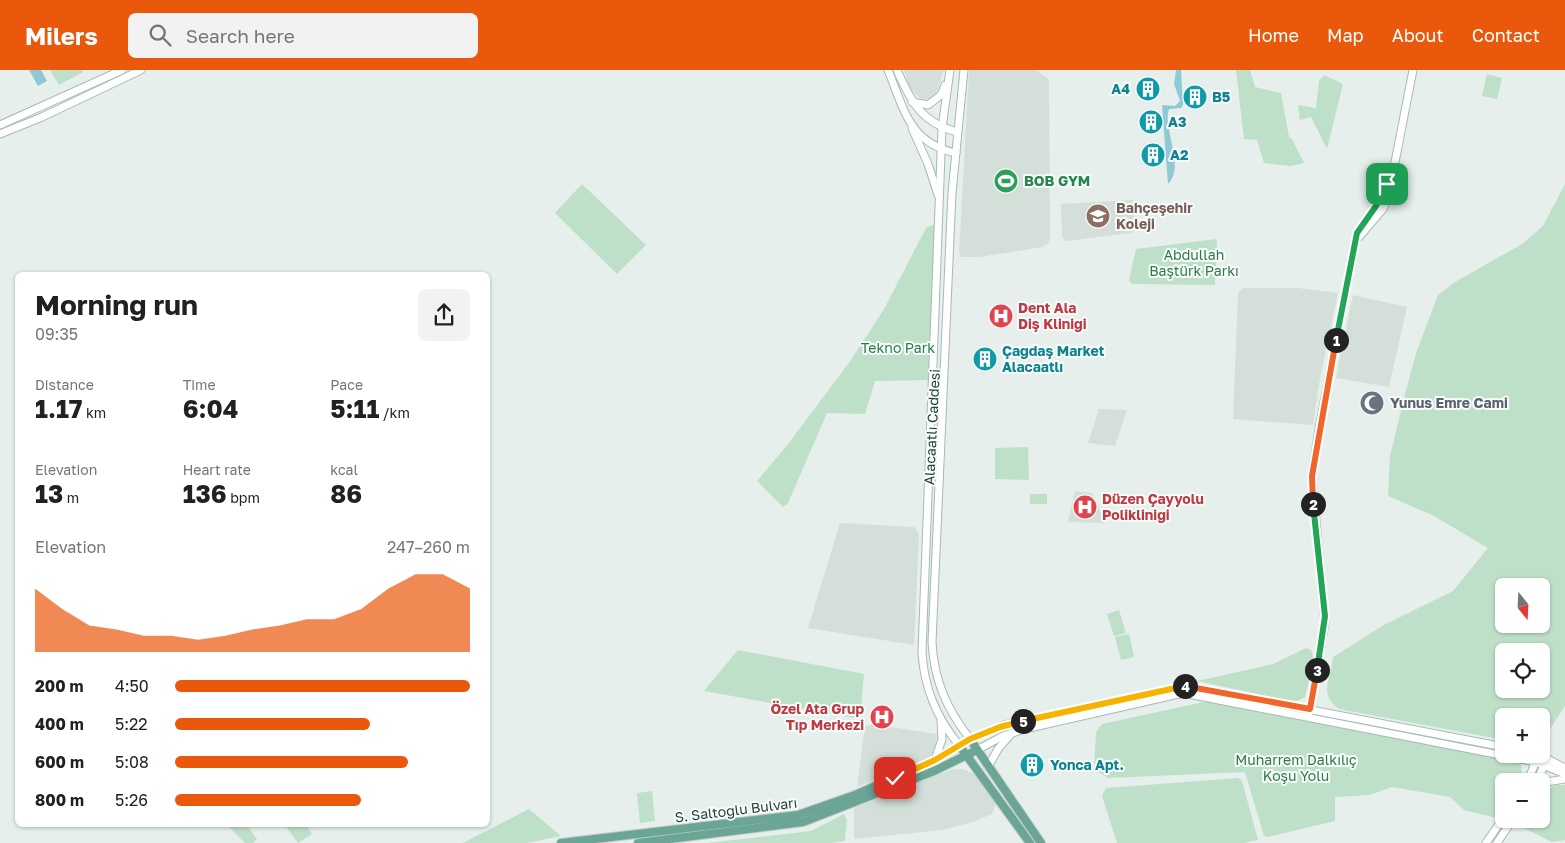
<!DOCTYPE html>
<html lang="en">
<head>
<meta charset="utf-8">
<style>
  body { margin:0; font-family:"Golos Text",sans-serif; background:#f2f2f2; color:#202124; height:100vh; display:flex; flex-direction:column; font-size:19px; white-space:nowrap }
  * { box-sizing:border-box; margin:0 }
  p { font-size:16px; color:#757577 }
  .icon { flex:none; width:28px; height:28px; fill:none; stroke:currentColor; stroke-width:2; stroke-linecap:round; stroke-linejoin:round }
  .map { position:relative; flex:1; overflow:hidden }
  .sheet { position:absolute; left:15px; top:202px; width:475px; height:555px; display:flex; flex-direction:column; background:#fff; border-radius:8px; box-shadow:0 1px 4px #0004 }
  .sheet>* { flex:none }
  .needle { width:32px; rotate:162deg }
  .controls { position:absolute; left:1495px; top:508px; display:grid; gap:10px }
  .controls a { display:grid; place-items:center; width:55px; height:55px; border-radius:8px; background:#fff; box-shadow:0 1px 4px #0004; font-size:25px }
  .pin { position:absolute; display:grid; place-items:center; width:42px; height:42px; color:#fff; margin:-21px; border-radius:10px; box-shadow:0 2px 8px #0006 }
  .km { position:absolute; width:25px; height:25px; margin:-12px; border-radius:50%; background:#222; color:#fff; font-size:14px; line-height:25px; text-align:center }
  .round { display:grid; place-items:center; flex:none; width:52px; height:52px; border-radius:8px; background:#f2f2f2 }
  .headline { display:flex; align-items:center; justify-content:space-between; height:85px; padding:0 20px }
  h1 { font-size:28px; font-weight:700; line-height:38px }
  .metrics { display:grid; grid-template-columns:repeat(3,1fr); gap:8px; height:85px; padding:5px 20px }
  .metrics div { display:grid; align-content:center }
  .metrics b { font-size:25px; font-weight:700 }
  .metrics small { font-size:14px; font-weight:400 }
  .metrics p { font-size:14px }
  .chart { height:140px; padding:10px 20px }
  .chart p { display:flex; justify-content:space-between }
  .chart svg { width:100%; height:90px; margin-top:5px; fill:#ea580c; opacity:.7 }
  ul { padding:0 20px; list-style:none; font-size:16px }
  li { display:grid; grid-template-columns:80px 60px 1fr; align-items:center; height:38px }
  li i { height:12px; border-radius:6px; background:#ea580c }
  header { display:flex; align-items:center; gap:30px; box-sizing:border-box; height:70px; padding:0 25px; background:#ea580c; color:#fff }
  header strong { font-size:24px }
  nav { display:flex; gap:28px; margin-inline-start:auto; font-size:18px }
  .search { width:350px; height:45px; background:#f2f2f2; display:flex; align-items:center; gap:12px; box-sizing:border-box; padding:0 18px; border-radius:8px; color:#757577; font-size:19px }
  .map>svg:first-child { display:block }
</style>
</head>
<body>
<header>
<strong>Milers</strong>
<div class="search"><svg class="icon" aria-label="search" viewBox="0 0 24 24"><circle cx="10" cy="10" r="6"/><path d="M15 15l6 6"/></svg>Search here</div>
<nav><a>Home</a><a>Map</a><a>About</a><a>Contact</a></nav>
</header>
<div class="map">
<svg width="1565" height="773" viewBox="0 0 1565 773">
  <rect width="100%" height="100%" fill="#e6efeb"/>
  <g fill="#d4dfda">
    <polygon points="904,0 944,0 936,24 929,29 921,29 909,18"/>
    <polygon points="969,0 1036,0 1049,9 1050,169 1048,174 1043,177 979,187 961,187 959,183"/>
    <polygon points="1133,130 1136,159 1131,163 1066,171 1062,167 1061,134"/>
    <polygon points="1243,218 1298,218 1338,223 1320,308 1313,355 1233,349 1238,222"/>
    <polygon points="1353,225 1407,237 1389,317 1336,308"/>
    <polygon points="1099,339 1127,340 1115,376 1088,373"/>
    <polygon points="1075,421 1092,423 1105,453 1068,452"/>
    <polygon points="840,453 914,457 919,463 914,575 808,558"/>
    <polygon points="874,636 893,638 890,657 937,664 934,682 929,689 857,717 865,656 871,655"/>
    <polygon points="953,699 963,699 976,705 997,731 992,744 973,752 942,760 854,769 854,738"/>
  </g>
  <g fill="#bfe0c8" fill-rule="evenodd">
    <polygon points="50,0 82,0 83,2 59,15"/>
    <polygon points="1236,0 1250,0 1255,17 1281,23 1289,67 1292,69 1304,93 1291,96 1264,93 1257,70 1244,69"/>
    <polygon points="1487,4 1502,8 1497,29 1482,26"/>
    <polygon points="1324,5 1343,14 1327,79 1311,47 1300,50 1298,35 1316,38 1319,11"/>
    <polygon points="582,114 646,175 617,204 555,143"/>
    <path d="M1565,114V636L1541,673V646H1504V670L1339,639C1318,624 1331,609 1333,587L1384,555L1453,521L1488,478L1432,445L1388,426L1390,386L1404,328L1416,283L1438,225L1455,212L1522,174L1543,156ZM1504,516H1541V554H1504ZM1504,581H1541V619H1504Z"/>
    <polygon points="935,154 930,310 875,311 865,344 827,343 788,433 783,437 757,411 788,374 851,290 884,239 926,158"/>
    <polygon points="1217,169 1215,215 1132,214 1129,210 1136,179"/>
    <polygon points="1028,377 1029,410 995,409 995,378"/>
    <rect x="1030" y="424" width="17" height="10"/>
    <polygon points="1119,540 1126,563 1114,566 1107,544"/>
    <polygon points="1129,564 1134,587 1121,590 1115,567"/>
    <polygon points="1306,578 1311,580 1314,590 1305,627 1295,632 1197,611 1273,594"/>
    <polygon points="738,580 864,604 860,649 704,621"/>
    <path d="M1208,631C1309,651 1410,669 1510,690L1520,693C1524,700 1521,704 1518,711H1504V737L1496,748L1464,740L1450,727L1392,717L1370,725L1335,727V751L1268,767L1264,766L1245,702L1108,708L1094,699L1096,662L1102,654Z"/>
    <polygon points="1238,708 1242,711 1258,770 1244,773 1117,773 1102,726 1106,718"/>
    <polygon points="1557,715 1565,715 1565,770 1552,772 1518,755 1522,749 1541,749 1541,722 1543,719"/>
    <polygon points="652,721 655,751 640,753 637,723"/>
    <polygon points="529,739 561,766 527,773 463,773"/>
    <polygon points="844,744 847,750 845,771 831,773 707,773 811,761"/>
    <polygon points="227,755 247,755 257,769 253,773 245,773"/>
    <polygon points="285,755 306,755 312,764 298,773"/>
  </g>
  <g fill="#8ec9d4">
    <polygon points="29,0 41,0 47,11 38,16"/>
    <path d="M1176,0H1181L1183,35L1181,38L1169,39C1162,57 1186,98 1168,114L1162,35L1175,36L1180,31L1174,14Z"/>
  </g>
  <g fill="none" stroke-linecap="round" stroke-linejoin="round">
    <defs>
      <g id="secondary">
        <path d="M888,0C904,39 909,73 956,83"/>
        <path d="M897,0C911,32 922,53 957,62"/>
        <path d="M950,0L942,58L922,582C924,618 936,647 959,675"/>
        <path d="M964,0L952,123L932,572C934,610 946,638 970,669L1004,655L1187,616L1504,677"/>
        <polyline points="912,32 928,35 941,25 945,15"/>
        <polyline points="0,55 122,0"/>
        <polyline points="912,58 928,94 938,125"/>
        <polyline points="0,64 42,47 141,0"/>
        <polyline points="1359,167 1383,139 1388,128 1413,0"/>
        <polyline points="1309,644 1325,553 1312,406 1319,358 1357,163 1376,136 1393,103"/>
        <polyline points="977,680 1003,666 1025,659 1183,623 1536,692 1565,704"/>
        <polyline points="1538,684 1565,698"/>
        <polyline points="935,690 942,669 941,651"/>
        <polyline points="988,697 998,679 1011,664"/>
        <polyline points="1528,711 1537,688"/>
        <polyline points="1537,711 1546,691"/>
        <polyline points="1541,713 1565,709"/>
        <polyline points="1486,773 1504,747"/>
        <polyline points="1497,773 1513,749"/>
      </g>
      <g id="primary">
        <polyline points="959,675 1030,773"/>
        <polyline points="561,773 798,745 855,725 935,690 970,669 1041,773"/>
        <polyline points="638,773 803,752 934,701 977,680"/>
      </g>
    </defs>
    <use href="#secondary" stroke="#a4bbb3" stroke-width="9"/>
    <use href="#primary" stroke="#c2cac8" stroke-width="10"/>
    <use href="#secondary" stroke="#fff" stroke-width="7"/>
    <use href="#primary" stroke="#6aa596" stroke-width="8"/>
  </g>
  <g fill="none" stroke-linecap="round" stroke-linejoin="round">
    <defs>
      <polyline id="split-1" points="1336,270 1357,163 1376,136 1387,114"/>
      <polyline id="split-2" points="1313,434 1312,406 1336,270"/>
      <polyline id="split-3" points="1313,434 1325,546 1317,600"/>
      <polyline id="split-4" points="1185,616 1310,639 1317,600"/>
      <polyline id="split-5" points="1023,651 1185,616"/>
      <polyline id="split-6" points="895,708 935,690 970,669 1000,657 1023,651"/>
    </defs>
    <use href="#split-1" stroke="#fff" stroke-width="10"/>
    <use href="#split-2" stroke="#fff" stroke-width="10"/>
    <use href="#split-3" stroke="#fff" stroke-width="10"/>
    <use href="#split-4" stroke="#fff" stroke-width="10"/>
    <use href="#split-5" stroke="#fff" stroke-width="10"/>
    <use href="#split-6" stroke="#fff" stroke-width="10"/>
    <use href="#split-1" stroke="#22a559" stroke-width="6"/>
    <use href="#split-2" stroke="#f0652b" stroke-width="6"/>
    <use href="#split-3" stroke="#22a559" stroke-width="6"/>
    <use href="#split-4" stroke="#f0652b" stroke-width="6"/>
    <use href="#split-5" stroke="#f5b400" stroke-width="6"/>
    <use href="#split-6" stroke="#f5b400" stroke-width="6"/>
  </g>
  <defs>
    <symbol id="building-disc" viewBox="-11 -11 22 22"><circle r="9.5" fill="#0f9aa8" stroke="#f7fbf9"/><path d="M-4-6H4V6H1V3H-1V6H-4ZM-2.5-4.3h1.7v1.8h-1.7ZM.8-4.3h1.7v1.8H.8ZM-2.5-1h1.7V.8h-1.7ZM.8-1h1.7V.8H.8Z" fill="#fff"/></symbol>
    <symbol id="stadium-disc" viewBox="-11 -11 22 22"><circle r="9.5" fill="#2e9e5b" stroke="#f7fbf9"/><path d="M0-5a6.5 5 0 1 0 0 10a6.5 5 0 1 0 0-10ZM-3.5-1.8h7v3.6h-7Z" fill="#fff"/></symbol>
    <symbol id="school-disc" viewBox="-11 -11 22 22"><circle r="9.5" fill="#8d6e63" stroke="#f7fbf9"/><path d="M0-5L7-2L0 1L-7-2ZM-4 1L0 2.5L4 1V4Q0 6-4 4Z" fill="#fff"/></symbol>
    <symbol id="hospital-disc" viewBox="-11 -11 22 22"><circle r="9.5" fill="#e0444e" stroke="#f7fbf9"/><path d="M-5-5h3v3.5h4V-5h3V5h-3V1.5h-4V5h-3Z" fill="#fff"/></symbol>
    <symbol id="mosque-disc" viewBox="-11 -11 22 22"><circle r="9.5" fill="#6b7280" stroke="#f7fbf9"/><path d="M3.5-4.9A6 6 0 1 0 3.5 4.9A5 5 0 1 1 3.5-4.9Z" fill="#fff"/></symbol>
  </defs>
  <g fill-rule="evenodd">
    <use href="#building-disc" x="1134" y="5" width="28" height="28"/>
    <use href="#building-disc" x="1181" y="13" width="28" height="28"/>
    <use href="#building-disc" x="1137" y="38" width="28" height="28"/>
    <use href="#building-disc" x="1139" y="71" width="28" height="28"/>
    <use href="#stadium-disc" x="992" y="97" width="28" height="28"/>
    <use href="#school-disc" x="1084" y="132" width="28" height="28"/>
    <use href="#hospital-disc" x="987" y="232" width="28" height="28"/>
    <use href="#building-disc" x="971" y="275" width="28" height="28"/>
    <use href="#mosque-disc" x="1358" y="319" width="28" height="28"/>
    <use href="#hospital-disc" x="1071" y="423" width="28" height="28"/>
    <use href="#hospital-disc" x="868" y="633" width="28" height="28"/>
    <use href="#building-disc" x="1018" y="681" width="28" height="28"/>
  </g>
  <g text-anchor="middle" stroke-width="4" stroke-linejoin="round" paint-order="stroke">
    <g font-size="14" font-weight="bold" fill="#0d838f" stroke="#f7fbf9" text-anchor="start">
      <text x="1130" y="24" text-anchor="end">A4</text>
      <text x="1212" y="32">B5</text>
      <text x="1168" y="57">A3</text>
      <text x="1170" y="90">A2</text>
      <text x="1002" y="286">Çağdaş Market<tspan x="1002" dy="16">Alacaatlı</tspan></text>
      <text x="1050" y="700">Yonca Apt.</text>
    </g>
    <g font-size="14" font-weight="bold" fill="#27864d" stroke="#f7fbf9" text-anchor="start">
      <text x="1024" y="116">BOB GYM</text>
    </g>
    <g font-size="14" font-weight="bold" fill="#785e54" stroke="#f7fbf9" text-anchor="start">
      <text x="1116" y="143">Bahçeşehir<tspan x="1116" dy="16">Koleji</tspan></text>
    </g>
    <g font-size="14" fill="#2d7a4b" stroke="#f7fbf9">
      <text x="1194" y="190">Abdullah<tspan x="1194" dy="16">Baştürk Parkı</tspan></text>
      <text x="898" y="283">Tekno Park</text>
      <text x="1296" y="695">Muharrem Dalkılıç<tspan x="1296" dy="16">Koşu Yolu</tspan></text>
    </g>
    <g font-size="14" font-weight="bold" fill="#be3a42" stroke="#f7fbf9" text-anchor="start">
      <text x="1018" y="243">Dent Ala<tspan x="1018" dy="16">Diş Kliniği</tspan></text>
      <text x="1102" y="434">Düzen Çayyolu<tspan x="1102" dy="16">Polikliniği</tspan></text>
      <text x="864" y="644" text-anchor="end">Özel Ata Grup<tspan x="864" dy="16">Tıp Merkezi</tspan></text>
    </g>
    <g font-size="14" font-weight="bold" fill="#5b616d" stroke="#f7fbf9" text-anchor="start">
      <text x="1390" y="338">Yunus Emre Cami</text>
    </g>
    <g font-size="14" fill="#24423a" stroke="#f7fbf9">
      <text transform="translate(932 357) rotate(-87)" y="5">Alacaatlı Caddesi</text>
      <text transform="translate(736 740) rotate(-7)" y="5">S. Saltoğlu Bulvarı</text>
    </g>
  </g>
</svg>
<div class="controls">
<a><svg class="needle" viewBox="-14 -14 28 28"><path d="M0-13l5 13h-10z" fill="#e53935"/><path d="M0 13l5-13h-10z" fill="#757577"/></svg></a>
<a><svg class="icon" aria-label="locate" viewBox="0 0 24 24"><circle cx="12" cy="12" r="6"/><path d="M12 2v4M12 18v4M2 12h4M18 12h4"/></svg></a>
<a>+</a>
<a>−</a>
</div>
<div class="pin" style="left:1387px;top:114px;background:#1e9e55"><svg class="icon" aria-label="arrive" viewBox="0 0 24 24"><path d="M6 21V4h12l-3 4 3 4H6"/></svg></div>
<div class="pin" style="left:895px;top:708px;background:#d93025"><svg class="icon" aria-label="check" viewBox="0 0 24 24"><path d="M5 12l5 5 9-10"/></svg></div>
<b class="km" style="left:1336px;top:270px">1</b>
<b class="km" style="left:1313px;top:434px">2</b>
<b class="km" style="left:1317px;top:600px">3</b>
<b class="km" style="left:1185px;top:616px">4</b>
<b class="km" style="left:1023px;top:651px">5</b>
<section class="sheet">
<div class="headline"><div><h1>Morning run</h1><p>09:35</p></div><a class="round"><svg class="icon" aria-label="share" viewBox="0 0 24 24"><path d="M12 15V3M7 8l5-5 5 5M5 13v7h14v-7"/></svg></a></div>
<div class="metrics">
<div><p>Distance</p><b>1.17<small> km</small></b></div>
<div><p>Time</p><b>6:04</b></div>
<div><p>Pace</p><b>5:11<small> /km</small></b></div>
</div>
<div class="metrics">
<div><p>Elevation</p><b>13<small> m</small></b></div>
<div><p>Heart rate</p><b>136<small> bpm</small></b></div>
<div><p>kcal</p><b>86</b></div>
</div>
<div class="chart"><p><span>Elevation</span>247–260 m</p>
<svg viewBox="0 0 160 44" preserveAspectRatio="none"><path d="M0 44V13L10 23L20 31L30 33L40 36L50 36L60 38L70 36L80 33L90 31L100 28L110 28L120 23L130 13L140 6L150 6L160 13V44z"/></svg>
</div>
<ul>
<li><b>200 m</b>4:50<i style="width:100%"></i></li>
<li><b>400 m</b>5:22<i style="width:66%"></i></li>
<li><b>600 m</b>5:08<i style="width:79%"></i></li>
<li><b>800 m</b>5:26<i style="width:63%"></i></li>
</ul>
</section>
</div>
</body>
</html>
